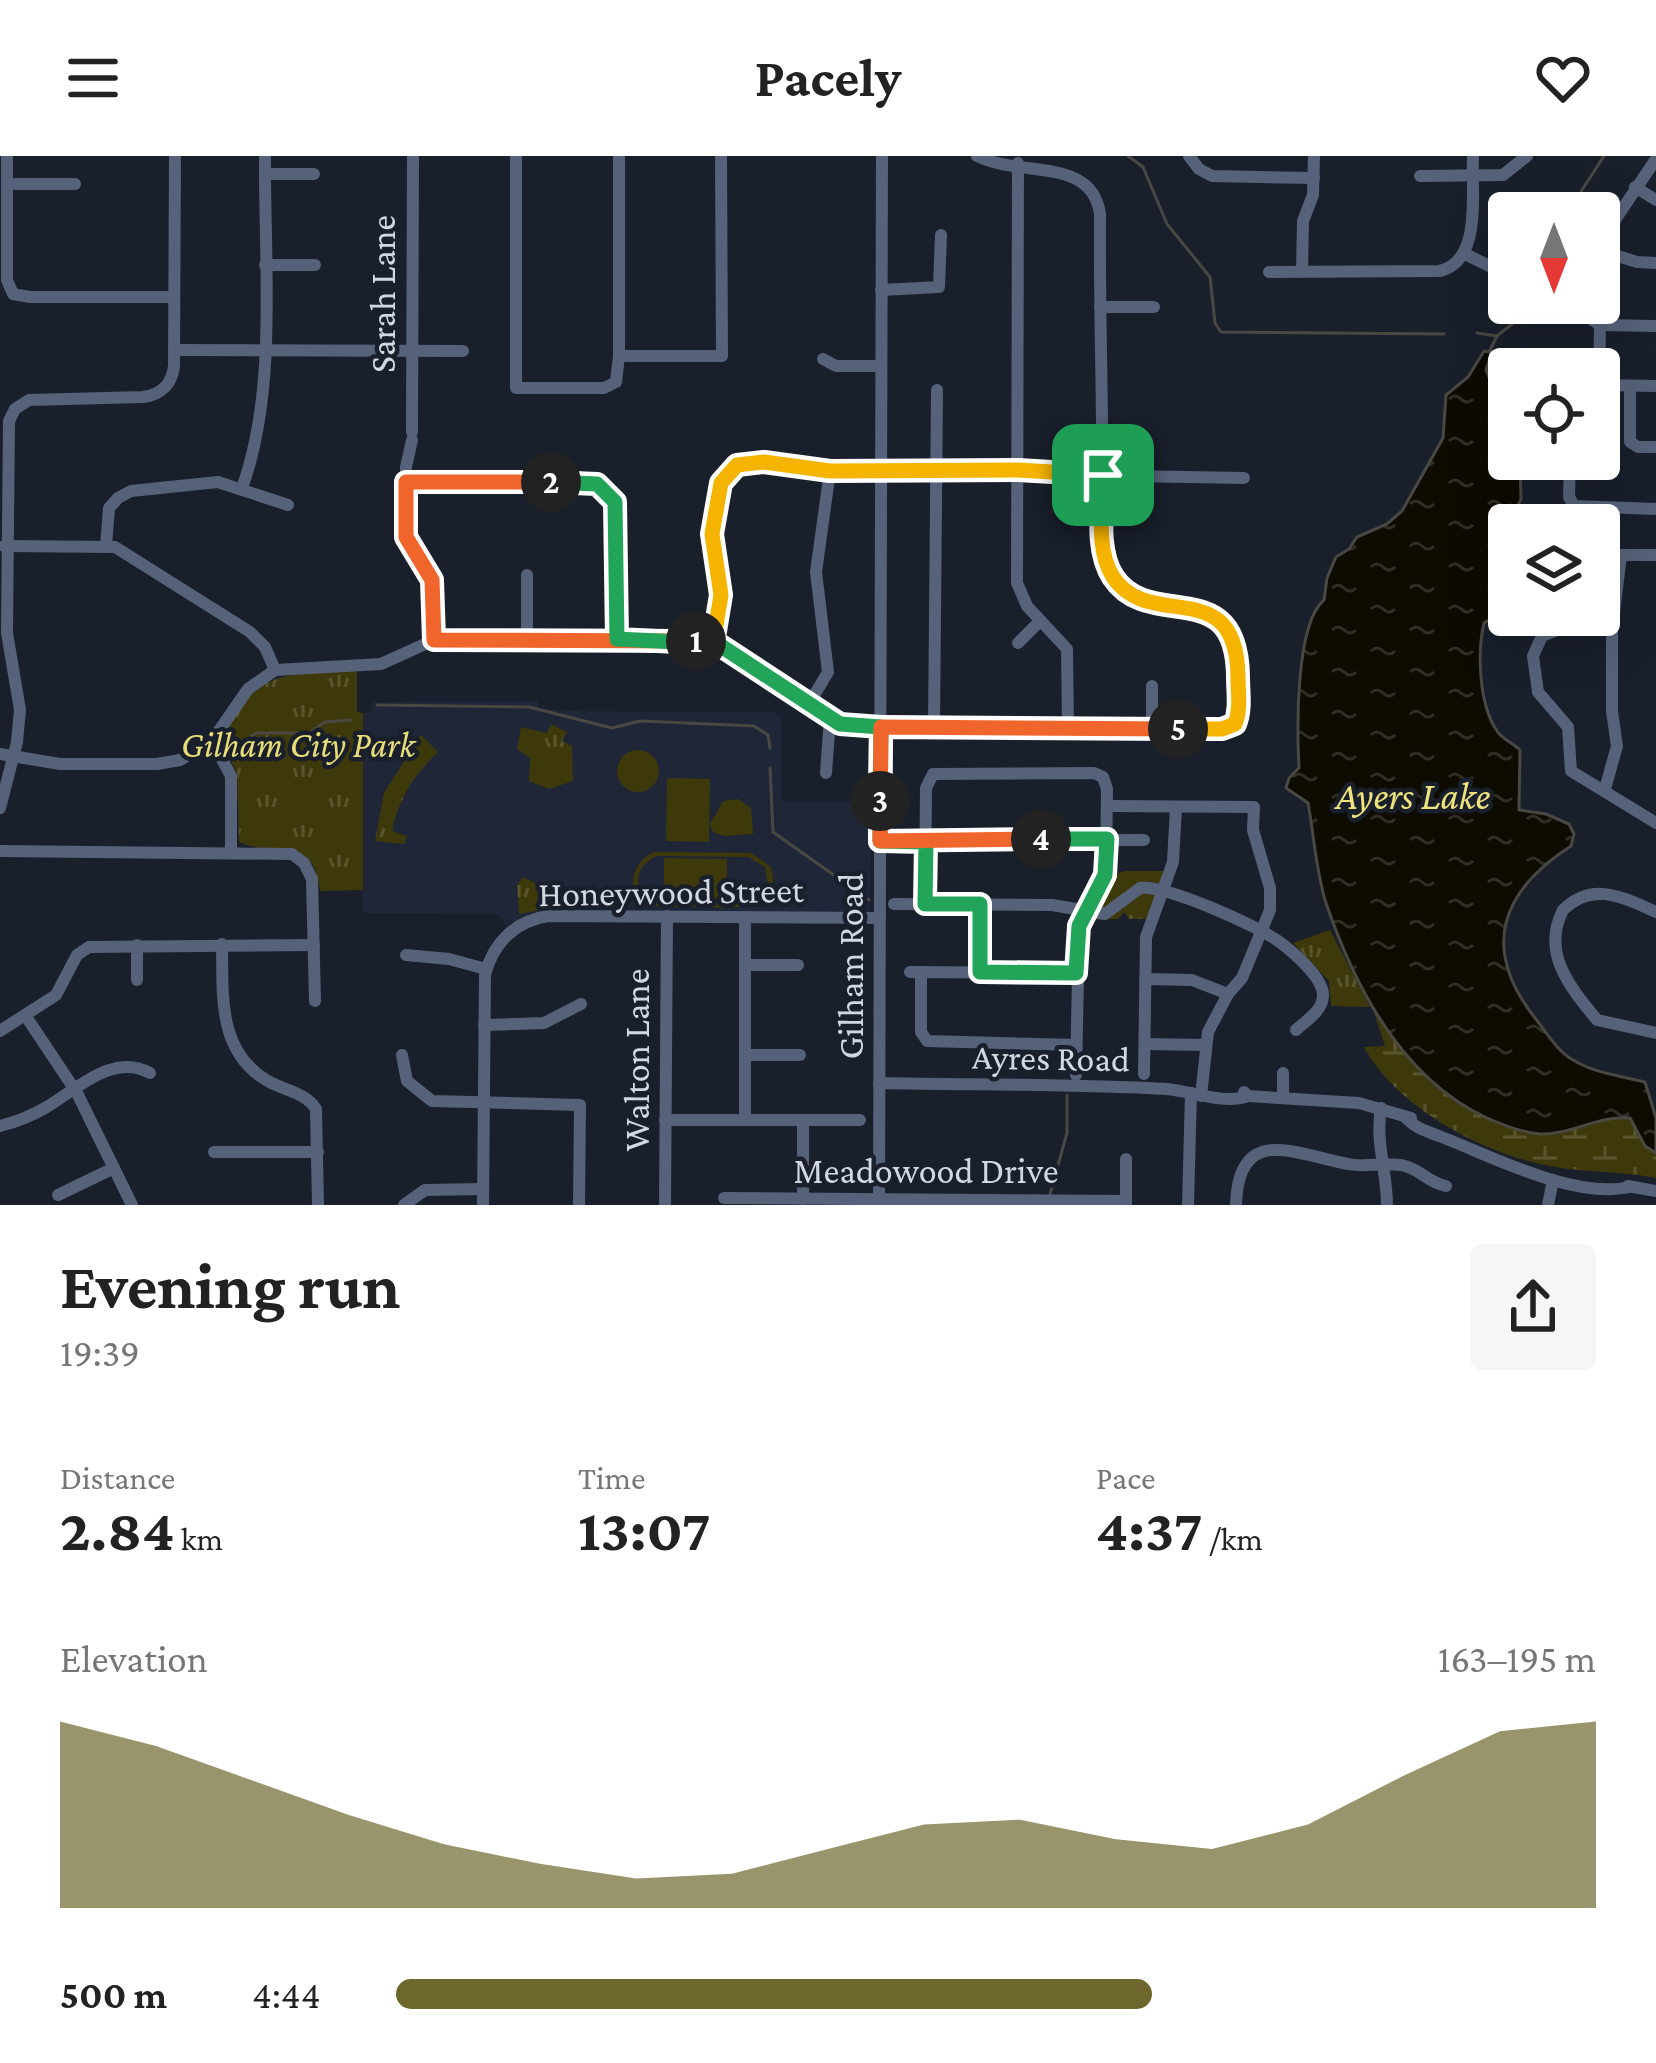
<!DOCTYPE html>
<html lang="en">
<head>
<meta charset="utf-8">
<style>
  body { margin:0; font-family:"Crimson Pro",serif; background:#f6f6f6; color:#222; height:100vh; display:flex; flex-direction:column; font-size:45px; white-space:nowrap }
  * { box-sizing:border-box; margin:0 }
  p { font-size:39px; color:#767676 }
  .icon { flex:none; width:66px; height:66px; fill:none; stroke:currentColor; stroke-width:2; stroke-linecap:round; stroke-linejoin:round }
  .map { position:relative; height:1049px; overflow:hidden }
  .drawer { display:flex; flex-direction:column; background:#fff; flex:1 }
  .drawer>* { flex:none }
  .needle { width:78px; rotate:180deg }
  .tools { position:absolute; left:1488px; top:36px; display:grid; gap:24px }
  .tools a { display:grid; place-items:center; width:132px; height:132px; border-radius:12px; background:#fff; box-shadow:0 12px 48px #0002; font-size:60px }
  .pin { position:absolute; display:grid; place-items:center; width:102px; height:102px; color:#fff; margin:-51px; border-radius:24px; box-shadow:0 6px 18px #0006 }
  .km { position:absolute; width:60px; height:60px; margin:-30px; border-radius:50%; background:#222; color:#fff; font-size:33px; line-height:60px; text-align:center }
  .round { display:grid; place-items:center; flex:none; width:126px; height:126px; border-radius:12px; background:#f6f6f6 }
  .headline { display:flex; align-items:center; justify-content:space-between; height:204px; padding:0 60px }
  h1 { font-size:66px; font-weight:700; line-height:90px }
  .figures { display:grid; grid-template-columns:repeat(3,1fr); gap:18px; height:204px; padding:12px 60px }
  .figures div { display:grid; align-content:center }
  .figures b { font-size:60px; font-weight:700 }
  .figures small { font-size:33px; font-weight:400 }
  .figures p { font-size:33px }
  .chart { height:336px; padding:24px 60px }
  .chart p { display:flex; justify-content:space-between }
  .chart svg { width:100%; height:216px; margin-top:12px; fill:#6d672d; opacity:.7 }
  ul { padding:0 60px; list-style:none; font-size:39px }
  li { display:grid; grid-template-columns:192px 144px 1fr; align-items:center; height:90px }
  li i { height:30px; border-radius:15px; background:#6d672d }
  header { display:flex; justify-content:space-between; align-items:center; height:156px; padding:0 60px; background:#fff; font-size:54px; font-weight:700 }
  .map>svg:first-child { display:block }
</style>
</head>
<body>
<header><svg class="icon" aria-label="menu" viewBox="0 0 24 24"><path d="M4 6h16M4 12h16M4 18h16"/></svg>Pacely<svg class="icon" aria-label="heart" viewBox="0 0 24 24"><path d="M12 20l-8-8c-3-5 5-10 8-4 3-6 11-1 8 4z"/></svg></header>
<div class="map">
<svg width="1656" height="1049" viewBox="0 0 1656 1049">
  <defs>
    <pattern id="grass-tufts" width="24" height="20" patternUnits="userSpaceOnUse" patternTransform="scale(3)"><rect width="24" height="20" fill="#3e390a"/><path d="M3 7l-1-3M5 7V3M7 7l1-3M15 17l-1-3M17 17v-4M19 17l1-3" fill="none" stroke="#59552d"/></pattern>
    <pattern id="wetland-marsh" width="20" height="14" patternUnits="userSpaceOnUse" patternTransform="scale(3)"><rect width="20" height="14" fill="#3e390a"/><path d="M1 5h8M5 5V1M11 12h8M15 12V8" fill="none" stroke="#59552d"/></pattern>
    <pattern id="water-ripples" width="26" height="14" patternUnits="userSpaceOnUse" patternTransform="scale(3)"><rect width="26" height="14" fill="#0e0b00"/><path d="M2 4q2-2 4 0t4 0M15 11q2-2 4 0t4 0" fill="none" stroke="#302e25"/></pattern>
  </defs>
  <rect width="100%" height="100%" fill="#191f2b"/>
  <polygon fill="#1e2638" points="538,545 538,552 575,555 775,556 782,562 782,646 872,646 870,755 524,762 507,771 498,758 363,757 363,557 372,556 372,546"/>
  <g fill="url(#grass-tufts)">
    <path d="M357,514V556L363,557V734L320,735C314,675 272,702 239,686L237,618L222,586C252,511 287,519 357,514Z"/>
    <polygon points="551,568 567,576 562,585 572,590 573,625 549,633 529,625 530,602 517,593 521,571 547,577"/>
    <path d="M421,579L438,596C414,619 399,642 392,675L407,680L404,688L375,685L384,637Z"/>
    <polygon points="1124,715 1165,715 1146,763 1129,763 1124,756 1118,763 1085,764 1109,722"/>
    <polygon points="523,721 558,739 557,751 519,758 517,729"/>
    <polygon points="1330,774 1370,851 1331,850 1329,825 1293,787"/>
  </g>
  <path fill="url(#wetland-marsh)" d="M1373,853L1381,867L1543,978L1616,961L1630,962L1645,990L1656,997V1022C1622,1015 1589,1017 1555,1011C1488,1000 1397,953 1364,891L1385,890Z"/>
  <g fill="#3e390a" fill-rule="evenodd">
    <circle cx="638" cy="615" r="21"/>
    <polygon points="667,622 710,623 709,686 666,685"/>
    <polygon points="738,643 751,652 753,678 724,680 713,676 710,668 723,645"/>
    <path d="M654,696L751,697L770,710C788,759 726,751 697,751C682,750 662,754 649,747C622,736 633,705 654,696ZM657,700L748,701L765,711L768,730C754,754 727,747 702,747L727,745V703L664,702V746C633,746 629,711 657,700Z"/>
  </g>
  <path fill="url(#water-ripples)" stroke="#494843" stroke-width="3" d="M1484,195L1492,196L1486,214L1489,221L1509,234V303H1520L1521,343L1508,371L1504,395L1509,409V459H1527L1494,461L1484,467C1477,497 1479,549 1497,575C1502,583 1514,588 1520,594L1519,654L1546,658L1569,668L1574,678L1571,690C1501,735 1480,792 1535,862C1546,876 1557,895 1573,904C1594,917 1621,920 1645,926L1656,962V997L1645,990L1630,962C1600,959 1570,979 1540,978C1523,977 1503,969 1487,962C1402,923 1355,832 1326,747C1316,716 1314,679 1308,647L1286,632L1289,622L1299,612C1297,575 1295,468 1324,444L1327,422L1336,401L1349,393L1357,381L1387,368L1402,355L1443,282L1446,239L1468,221Z"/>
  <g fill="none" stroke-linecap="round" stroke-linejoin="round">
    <g stroke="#494843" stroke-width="3">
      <polyline points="1128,0 1143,11 1167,68 1210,121 1215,167 1221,176 1444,178"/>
      <polyline points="1567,57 1604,0"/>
      <polyline points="1477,177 1497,180 1489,196"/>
      <polyline points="1497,180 1517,164 1531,147"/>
      <polyline points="377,549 529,551 612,572 640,565 754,570 768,579 770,592"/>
      <polyline points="239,589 256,577 309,577 325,566 351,564"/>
      <polyline points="770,612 773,676 869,744"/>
      <polyline points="1050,1038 1067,977 1067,939"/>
    </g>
    <g stroke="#56627a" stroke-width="12">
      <polyline points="7,0 7,124 13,138 30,141 174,141"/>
      <polyline points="516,0 516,232 604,232 616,226 619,200 722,200 721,0"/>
      <polyline points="1189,0 1199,13 1212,20 1314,22"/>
      <polyline points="1018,7 1017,427 1027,450 1067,493 1068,572"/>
      <polyline points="265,18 314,18"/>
      <polyline points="1420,20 1503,19 1527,0"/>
      <polyline points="8,28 75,28"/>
      <polyline points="1635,31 1656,44"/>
      <polyline points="1605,96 1637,106 1656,107"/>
      <polyline points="1465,98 1506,118"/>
      <polyline points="265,109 315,109"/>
      <path d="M1269,116L1439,115C1483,106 1471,36 1473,0"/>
      <polyline points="1302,116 1303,65 1313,39 1314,0"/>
      <polyline points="1599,118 1615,64 1656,3"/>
      <polyline points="881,134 939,131 941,79"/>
      <polyline points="1591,147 1588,161 1600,169 1599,226"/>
      <polyline points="1100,151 1154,151"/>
      <polyline points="1600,169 1656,170"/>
      <polyline points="174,194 463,195"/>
      <polyline points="619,200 619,0"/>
      <polyline points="823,203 836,210 881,210"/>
      <polyline points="1599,229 1656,230"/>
      <polyline points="1630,230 1630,286 1638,291 1656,291"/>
      <polyline points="412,276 413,0"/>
      <polyline points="412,284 406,311 406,381 433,427 434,484"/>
      <polyline points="1570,303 1569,341 1574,350 1656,353"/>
      <polyline points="406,326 585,327 607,334 618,359 617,483"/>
      <path d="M242,332C278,233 264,105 265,0"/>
      <polyline points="4,390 115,391 250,476 265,491 275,514"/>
      <polyline points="106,390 109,352 118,342 131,335 218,326 288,349"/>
      <polyline points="1599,399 1656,399"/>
      <polyline points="527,419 527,483"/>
      <polyline points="1612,474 1560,473 1542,480 1533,500 1538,536 1568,571 1571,615 1656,667"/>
      <polyline points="713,487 721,438 712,378 721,327 737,309 787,307 830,315 1052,315 1072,319 1244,322"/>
      <polyline points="1018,487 1040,465"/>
      <polyline points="1152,530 1152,572"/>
      <polyline points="809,548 828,516 816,416 830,315"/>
      <polyline points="934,571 937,234"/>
      <polyline points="212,585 231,620 231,695"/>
      <path d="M0,598L60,608H157L180,604L212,585L248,533L275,514L381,508L434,484L713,487C765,503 801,562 855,571L1231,570C1242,558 1238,542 1238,526C1237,399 1110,496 1102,381C1104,272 1099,166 1100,58C1092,0 1021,22 977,0"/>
      <polyline points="826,617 830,562"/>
      <polyline points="1605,633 1617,590 1612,555 1612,474 1621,399"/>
      <polyline points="1107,650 1254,651 1253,674 1270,732 1270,754 1242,822 1228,838 1208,876 1201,940"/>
      <path d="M0,652L17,586L20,554L7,477L9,265L15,253L29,244L143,241C161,239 172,228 174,210L175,0"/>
      <polyline points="880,685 1144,684"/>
      <polyline points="0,695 292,698 304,707 312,723 315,845"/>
      <path d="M894,748L1052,749L1105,758L1140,732C1164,728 1259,770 1281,787C1294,797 1322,821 1323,838C1324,854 1307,864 1296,874"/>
      <polyline points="925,748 926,632 933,618 1094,617 1103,621 1107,633 1106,714 1079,770 1076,919"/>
      <polyline points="980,748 980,816"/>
      <path d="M1656,756C1622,741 1593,725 1563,754C1541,797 1570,831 1597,864L1656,877"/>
      <path d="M222,788C223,839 217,896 268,925C285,935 305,936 316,953L318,1049"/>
      <polyline points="406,799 449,803 486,813"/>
      <polyline points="745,809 798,809"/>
      <polyline points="910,816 1076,817"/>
      <polyline points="921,816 921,876 927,885 1076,889"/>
      <polyline points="1145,823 1192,824 1228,838"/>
      <polyline points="137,824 137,789"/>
      <polyline points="25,859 77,937 132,1049"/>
      <polyline points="484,869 544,867 581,848"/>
      <polyline points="0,875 56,839 77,799 89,791 314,789"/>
      <polyline points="1145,888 1205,889"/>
      <polyline points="402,899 407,925 432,945 580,949 579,1049"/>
      <polyline points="745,899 800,899"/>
      <polyline points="1144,918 1146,781 1173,706 1176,651"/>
      <path d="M879,927C975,929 1071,928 1166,933C1192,935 1223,949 1248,940"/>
      <polyline points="1244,936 1248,940 1359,947 1411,962"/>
      <polyline points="1283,942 1283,917"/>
      <path d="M1381,952C1375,985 1387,1016 1387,1049"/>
      <path d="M1407,963C1417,973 1427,975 1439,980C1492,1000 1573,1044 1630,1031"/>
      <polyline points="665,964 860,964"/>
      <polyline points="745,964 745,761"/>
      <polyline points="803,964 803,1043"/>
      <path d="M0,970C16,966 31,960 45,952C76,934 113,896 150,917"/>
      <polyline points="214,996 318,996"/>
      <polyline points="1126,1003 1126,1048"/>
      <polyline points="1628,1030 1656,1035"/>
      <polyline points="58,1039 114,1012"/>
      <polyline points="724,1042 1126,1045"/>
      <polyline points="404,1049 425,1034 483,1033"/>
      <path d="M483,1049L485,819C493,787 515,765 548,760L880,762"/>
      <polyline points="665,1049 667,760"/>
      <polyline points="879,1049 882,0"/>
      <polyline points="1188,1049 1191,937"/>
      <path d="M1236,1049C1238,967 1295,998 1348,1008C1366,1012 1386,1005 1405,1010C1421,1014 1427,1026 1446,1030"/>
      <polyline points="1548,1049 1553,1024"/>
    </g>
  </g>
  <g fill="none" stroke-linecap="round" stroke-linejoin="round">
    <defs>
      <polyline id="split-1" points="696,485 713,487 721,439 712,378 721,327 737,309 764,306 830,315 1018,314 1103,319"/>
      <polyline id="split-2" points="551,326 406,326 406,381 432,424 434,484 696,485"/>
      <polyline id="split-3" points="551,326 597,328 615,346 617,483 718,488 840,568 881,571 880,645"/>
      <polyline id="split-4" points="880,645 880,685 926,686 925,748 980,748 980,816 1076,817 1079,770 1105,719 1107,683 1041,683"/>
      <polyline id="split-5" points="1041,683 880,685 881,571 1178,573"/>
      <path id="split-6" d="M1103,319C1103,351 1095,393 1113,421C1150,477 1237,416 1238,521C1238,537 1241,553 1235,568L1222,573H1178"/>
    </defs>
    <use href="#split-1" stroke="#fff" stroke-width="24"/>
    <use href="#split-2" stroke="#fff" stroke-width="24"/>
    <use href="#split-3" stroke="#fff" stroke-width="24"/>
    <use href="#split-4" stroke="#fff" stroke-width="24"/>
    <use href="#split-5" stroke="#fff" stroke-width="24"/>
    <use href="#split-6" stroke="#fff" stroke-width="24"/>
    <use href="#split-1" stroke="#f5b400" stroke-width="15"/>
    <use href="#split-2" stroke="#f0652b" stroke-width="15"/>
    <use href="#split-3" stroke="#22a559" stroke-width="15"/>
    <use href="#split-4" stroke="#22a559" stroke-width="15"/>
    <use href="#split-5" stroke="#f0652b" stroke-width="15"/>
    <use href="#split-6" stroke="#f5b400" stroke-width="15"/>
  </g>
  <g text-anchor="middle" stroke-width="9" stroke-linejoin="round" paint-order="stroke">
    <g font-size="36" fill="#d3d7e0" stroke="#191f2b">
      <text transform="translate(382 138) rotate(-90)" y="13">Sarah Lane</text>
      <text transform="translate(671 735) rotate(-1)" y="13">Honeywood Street</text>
      <text transform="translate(850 810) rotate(-90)" y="13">Gilham Road</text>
      <text transform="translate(1051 901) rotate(1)" y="13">Ayres Road</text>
      <text transform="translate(636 904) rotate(-90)" y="13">Walton Lane</text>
      <text x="926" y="1027">Meadowood Drive</text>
    </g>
    <g font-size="36" font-style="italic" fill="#e8dd78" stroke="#191f2b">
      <text x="298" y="601">Gilham City Park</text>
    </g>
    <g font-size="39" font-style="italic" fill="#eee37d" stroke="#191f2b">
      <text x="1413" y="653">Ayers Lake</text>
    </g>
  </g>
</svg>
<div class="tools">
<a><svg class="needle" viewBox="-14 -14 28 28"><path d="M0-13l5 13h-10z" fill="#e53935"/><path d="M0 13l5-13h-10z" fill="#767676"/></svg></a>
<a><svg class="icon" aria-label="locate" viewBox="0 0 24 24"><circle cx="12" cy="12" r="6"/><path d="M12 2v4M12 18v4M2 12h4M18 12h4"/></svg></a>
<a><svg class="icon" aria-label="layers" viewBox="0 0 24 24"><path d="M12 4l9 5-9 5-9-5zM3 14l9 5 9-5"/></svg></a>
</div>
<div class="pin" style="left:1103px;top:319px;background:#1e9e55"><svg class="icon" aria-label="arrive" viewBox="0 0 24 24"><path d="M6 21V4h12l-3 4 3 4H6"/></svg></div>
<b class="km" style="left:696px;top:485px">1</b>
<b class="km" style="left:551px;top:326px">2</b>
<b class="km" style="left:880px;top:645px">3</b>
<b class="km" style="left:1041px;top:683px">4</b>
<b class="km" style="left:1178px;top:573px">5</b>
</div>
<section class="drawer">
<div class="headline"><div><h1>Evening run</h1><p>19:39</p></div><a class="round"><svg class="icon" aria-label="share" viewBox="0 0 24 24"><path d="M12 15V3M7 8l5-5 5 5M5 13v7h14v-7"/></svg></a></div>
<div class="figures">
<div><p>Distance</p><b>2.84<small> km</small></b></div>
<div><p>Time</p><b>13:07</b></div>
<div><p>Pace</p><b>4:37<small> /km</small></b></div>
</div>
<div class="chart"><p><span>Elevation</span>163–195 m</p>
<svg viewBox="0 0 160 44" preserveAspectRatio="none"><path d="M0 44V6L10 11L20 18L30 25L40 31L50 35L60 38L70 37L80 32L90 27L100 26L110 30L120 32L130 27L140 17L150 8L160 6V44z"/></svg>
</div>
<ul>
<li><b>500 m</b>4:44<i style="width:63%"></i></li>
</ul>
</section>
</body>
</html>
